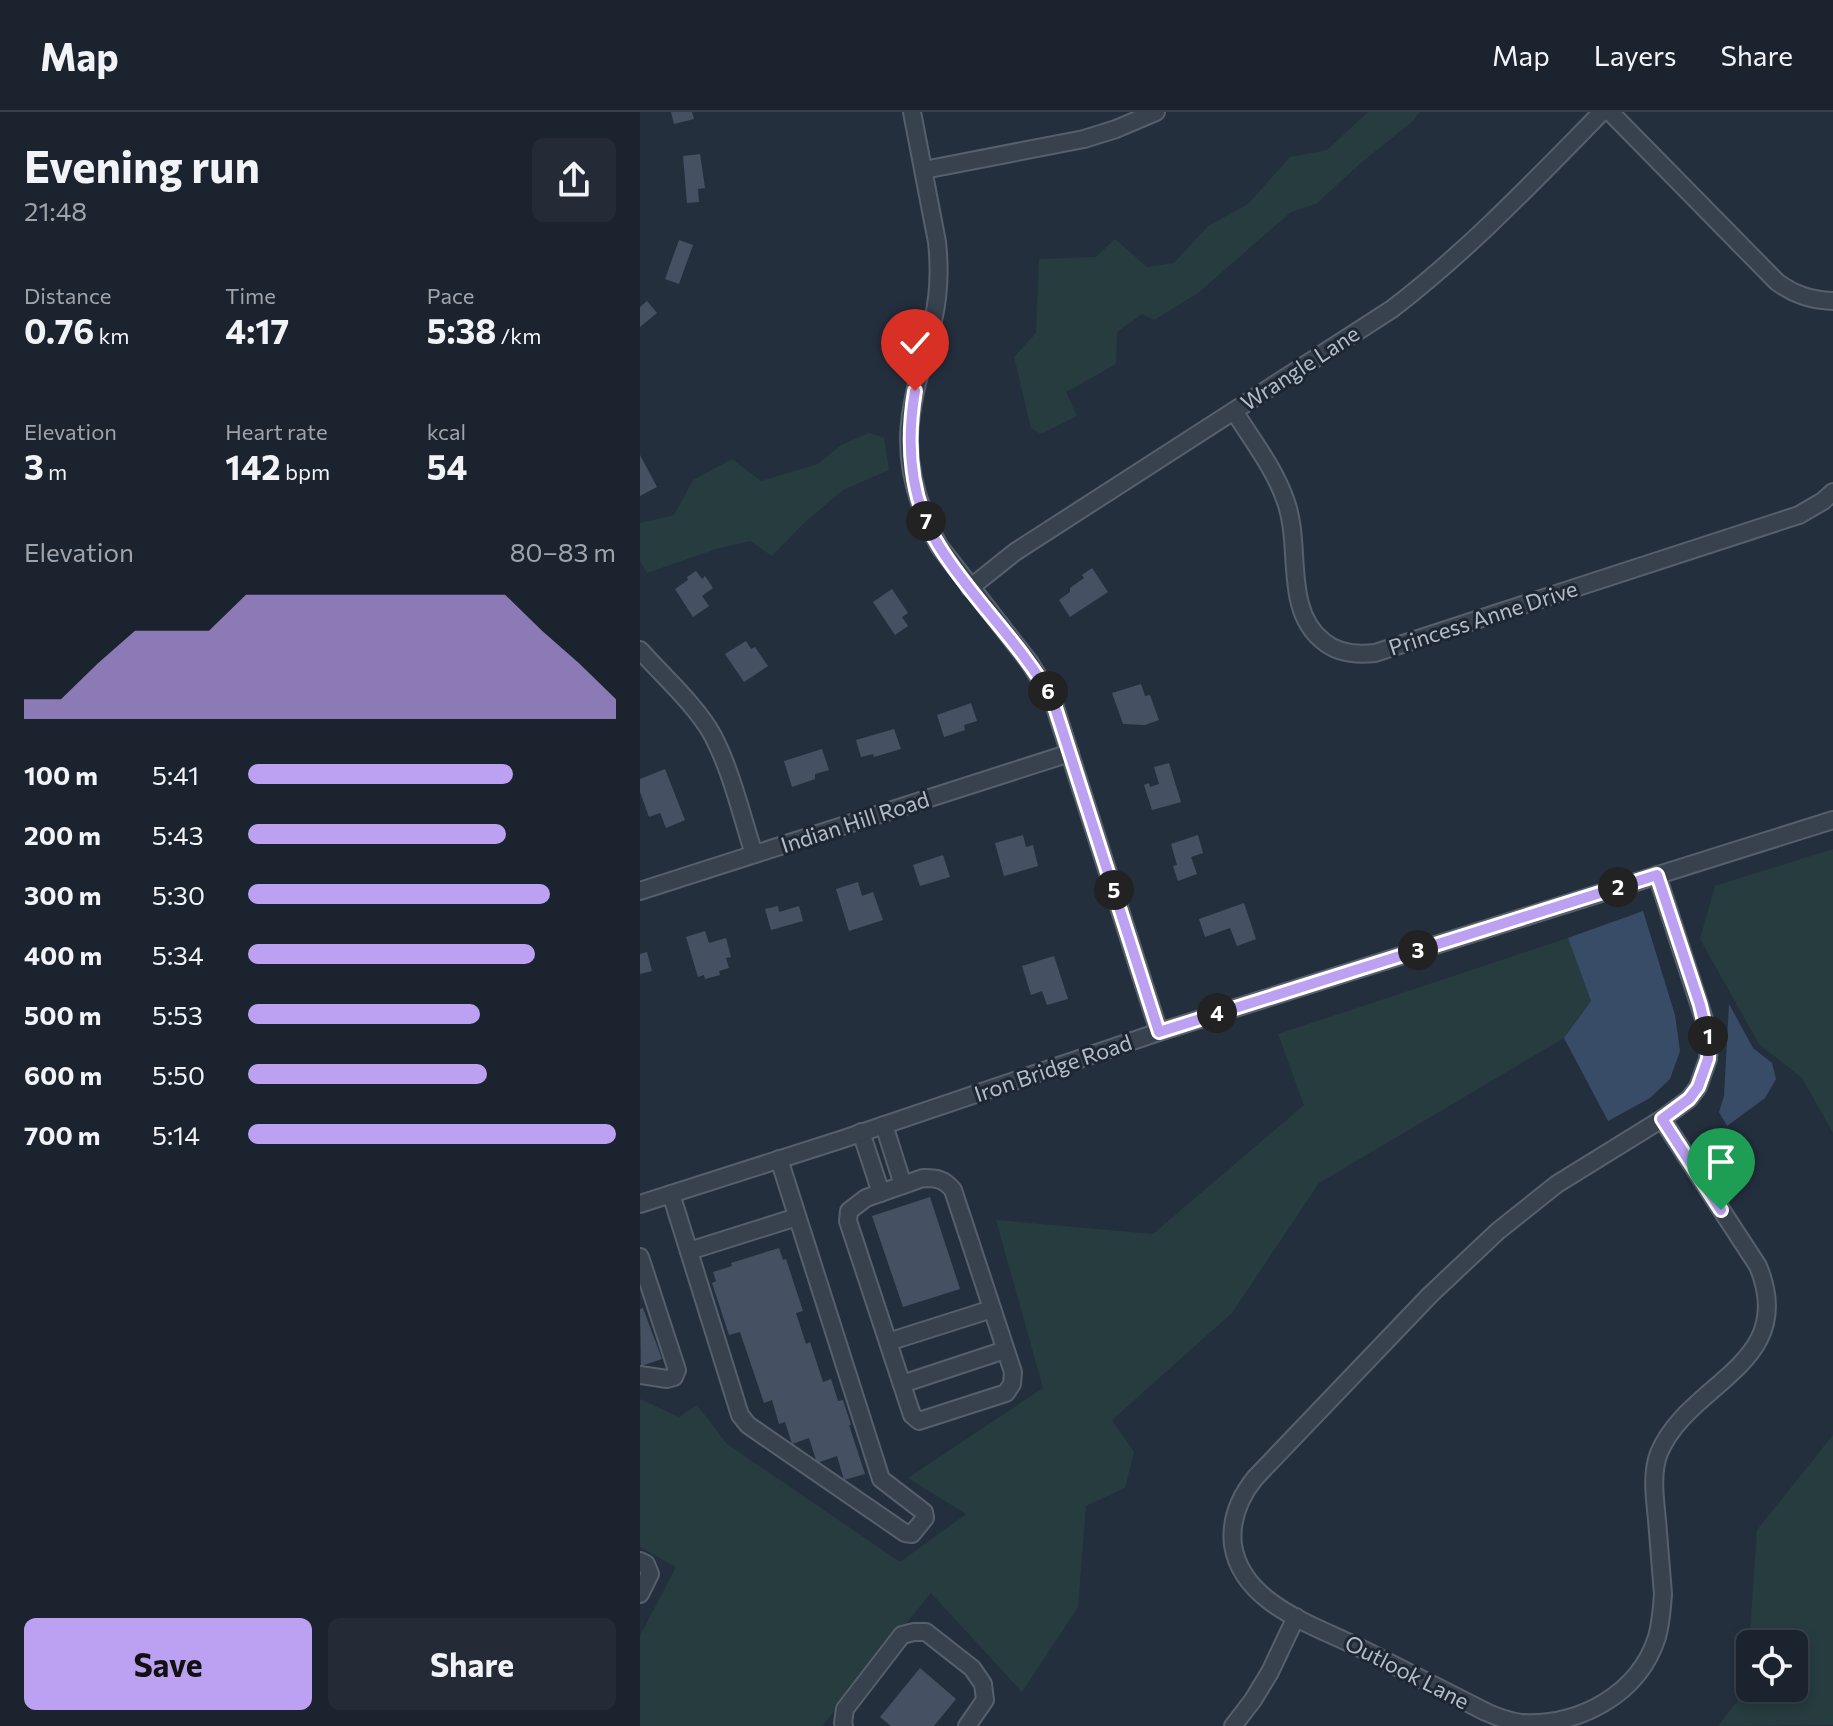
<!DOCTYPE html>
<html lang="en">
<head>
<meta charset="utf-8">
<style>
  body { margin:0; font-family:Commissioner,sans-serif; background:#242b36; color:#f1f3f6; height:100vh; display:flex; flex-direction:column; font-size:30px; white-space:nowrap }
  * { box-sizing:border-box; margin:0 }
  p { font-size:26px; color:#a0a4aa }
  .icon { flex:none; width:44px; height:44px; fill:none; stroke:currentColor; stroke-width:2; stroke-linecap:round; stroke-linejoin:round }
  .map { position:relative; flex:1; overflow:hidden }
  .details { display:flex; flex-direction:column; background:#1b232e; width:640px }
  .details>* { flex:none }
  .tools { position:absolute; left:1096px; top:1518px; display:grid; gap:16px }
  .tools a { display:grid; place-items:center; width:72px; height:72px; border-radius:12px; background:#1b232e; box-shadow:0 4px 12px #0003,0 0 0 2px #39404a; font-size:40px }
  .pin { position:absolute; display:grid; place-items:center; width:68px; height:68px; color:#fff; margin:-82px -34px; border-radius:50% 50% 50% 0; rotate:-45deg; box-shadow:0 0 8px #0007 }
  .pin .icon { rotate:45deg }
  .km { position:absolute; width:40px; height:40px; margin:-20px; border-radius:50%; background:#222; color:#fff; font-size:22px; line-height:40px; text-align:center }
  .round { display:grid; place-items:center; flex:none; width:84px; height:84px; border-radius:12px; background:#242b36 }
  .summary { display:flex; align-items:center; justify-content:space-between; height:136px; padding:0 24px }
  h1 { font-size:44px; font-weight:700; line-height:60px }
  .figures { display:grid; grid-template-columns:repeat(3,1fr); gap:12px; height:136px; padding:8px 24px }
  .figures div { display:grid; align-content:center }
  .figures b { font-size:34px; font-weight:700 }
  .figures small { font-size:22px; font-weight:400 }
  .figures p { font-size:22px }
  .chart { height:224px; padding:16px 24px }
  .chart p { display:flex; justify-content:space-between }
  .chart svg { width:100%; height:144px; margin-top:8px; fill:#bca0f2; opacity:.7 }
  .primary-button { display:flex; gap:16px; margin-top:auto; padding:16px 24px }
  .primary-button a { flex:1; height:92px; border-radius:12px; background:#bca0f2; color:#111; font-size:32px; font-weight:700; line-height:92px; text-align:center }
  .primary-button a+a { background:#242b36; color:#f1f3f6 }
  ul { padding:0 24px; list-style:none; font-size:26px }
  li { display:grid; grid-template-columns:128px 96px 1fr; align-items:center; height:60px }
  li i { height:20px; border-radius:10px; background:#bca0f2 }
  header { display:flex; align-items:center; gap:48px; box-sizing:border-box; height:112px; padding:0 40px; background:#1b232e; border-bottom:2px solid #39404a }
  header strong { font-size:38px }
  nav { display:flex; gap:44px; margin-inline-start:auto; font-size:28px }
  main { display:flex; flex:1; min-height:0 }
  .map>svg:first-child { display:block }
</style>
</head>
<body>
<header>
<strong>Map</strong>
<nav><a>Map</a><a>Layers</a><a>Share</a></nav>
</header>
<main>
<section class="details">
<div class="summary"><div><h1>Evening run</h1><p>21:48</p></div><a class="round"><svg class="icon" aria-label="share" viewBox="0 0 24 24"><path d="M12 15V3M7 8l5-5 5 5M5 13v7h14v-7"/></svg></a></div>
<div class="figures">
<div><p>Distance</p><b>0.76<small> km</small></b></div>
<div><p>Time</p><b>4:17</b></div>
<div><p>Pace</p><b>5:38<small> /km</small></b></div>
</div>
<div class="figures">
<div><p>Elevation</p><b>3<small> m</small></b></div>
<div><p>Heart rate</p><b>142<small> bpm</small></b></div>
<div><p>kcal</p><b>54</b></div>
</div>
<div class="chart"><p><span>Elevation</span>80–83 m</p>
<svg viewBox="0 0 160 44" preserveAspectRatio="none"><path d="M0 44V38L10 38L20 27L30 17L40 17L50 17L60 6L70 6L80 6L90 6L100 6L110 6L120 6L130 6L140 17L150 27L160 38V44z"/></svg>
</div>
<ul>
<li><b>100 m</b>5:41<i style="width:72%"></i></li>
<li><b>200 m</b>5:43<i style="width:70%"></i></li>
<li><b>300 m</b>5:30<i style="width:82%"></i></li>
<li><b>400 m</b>5:34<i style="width:78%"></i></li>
<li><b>500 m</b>5:53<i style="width:63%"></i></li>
<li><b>600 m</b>5:50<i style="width:65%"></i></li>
<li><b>700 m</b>5:14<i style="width:100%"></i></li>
</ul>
<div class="primary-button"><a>Save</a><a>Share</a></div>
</section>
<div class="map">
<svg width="1193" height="1614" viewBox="0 0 1193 1614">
  <rect width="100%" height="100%" fill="#242f3e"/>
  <g fill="#263c3f" fill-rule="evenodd">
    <polygon points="728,0 780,0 773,9 722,50 676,92 651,100 558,181 514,208 502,202 477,220 476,252 426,280 437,304 401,322 391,316 374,245 396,221 399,147 456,145 475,127 507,155 534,151 568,114 608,92 650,45 687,38"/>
    <polygon points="229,321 244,326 249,358 203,378 163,412 132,444 110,429 76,437 7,461 0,449 0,411 34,403 53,368 92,347 121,369 178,352 201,333"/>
    <polygon points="1193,737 1193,1021 1162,966 1119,932 1060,827 1075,774"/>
    <polygon points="928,826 951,889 924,926 679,1071 592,1201 472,1308 494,1340 485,1376 446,1394 438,1495 382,1580 291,1481 182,1614 0,1614 0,1524 36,1455 0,1435 0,1287 39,1305 57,1293 87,1332 260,1450 326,1402 268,1366 403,1276 356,1108 513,1122 664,993 638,922"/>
    <path d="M1193,1323V1613L1078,1614L1106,1578L1117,1418ZM1110,1532H1154V1576H1110Z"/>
  </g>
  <g fill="#394c67">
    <polygon points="1003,799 1035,903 1040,939 1030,967 1010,986 968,1009 924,926 951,889 928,826"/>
    <polygon points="1089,892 1113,936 1132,951 1136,967 1125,986 1087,1014 1079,1000 1084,984"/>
  </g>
  <g fill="#455162">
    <polygon points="31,0 52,0 54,7 34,12"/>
    <polygon points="60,42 65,76 58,77 59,90 47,91 43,44"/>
    <polygon points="39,128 53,133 39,172 25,167"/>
    <polygon points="7,189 17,201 0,215 0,195"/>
    <polygon points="0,343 17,375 0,384"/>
    <polygon points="452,456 468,480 430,505 419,488 430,480 430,476 444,466 442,463"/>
    <polygon points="56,459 62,467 65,464 73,476 62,484 69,494 53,505 35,477 48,468 47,465"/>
    <polygon points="252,477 268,501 262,505 268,514 255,523 233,490"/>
    <polygon points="106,529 111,537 115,535 128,554 104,570 85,542"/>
    <polygon points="501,572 505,584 510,583 519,608 505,613 483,612 472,581"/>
    <polygon points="331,591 337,609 324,613 325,618 304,625 297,603"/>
    <polygon points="254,617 261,637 234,645 233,642 221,645 216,628"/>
    <polygon points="182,637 189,658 175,662 175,667 152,675 144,649"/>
    <polygon points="529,651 541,690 512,698 504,673 509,671 510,675 519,672 514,655"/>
    <polygon points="25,657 45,708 26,716 20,701 9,705 0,680 0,667"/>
    <polygon points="383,723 386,735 393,733 398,754 364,764 355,731"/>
    <polygon points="558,723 563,741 551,745 557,762 538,769 533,754 537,753 531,732"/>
    <polygon points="303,743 310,765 280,774 273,753"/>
    <polygon points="218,770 222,784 233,780 243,808 209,819 196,777"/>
    <polygon points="604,791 616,827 597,834 590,816 565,825 559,807"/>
    <polygon points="138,794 139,800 159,794 163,809 131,818 125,797"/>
    <polygon points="65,819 69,831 86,826 91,845 86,846 89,856 79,859 80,863 65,867 64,863 58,865 46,825"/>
    <polygon points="7,840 12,859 0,862 0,842"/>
    <polygon points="414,844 428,887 407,893 402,879 391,883 382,854"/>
    <polygon points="290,1085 320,1177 263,1195 232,1104"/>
    <polygon points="139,1136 143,1148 146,1147 163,1199 156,1201 166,1232 170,1230 183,1270 191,1267 198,1289 203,1288 211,1313 209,1313 225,1362 204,1368 197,1344 177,1351 169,1326 152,1332 145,1310 139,1312 132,1288 124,1291 100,1220 89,1223 72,1171 76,1169 73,1160 92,1154 91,1151"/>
    <polygon points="3,1196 22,1247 1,1254 0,1197"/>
    <polygon points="280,1556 316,1587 294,1614 251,1614 240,1605"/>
  </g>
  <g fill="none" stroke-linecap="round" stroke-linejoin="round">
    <defs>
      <g id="minor">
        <path d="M272,0L297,130C300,157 299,183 293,209C284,247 271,284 269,323C268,362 281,401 299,434L390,551L413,589L519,920"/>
        <path d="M970,0L1137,170C1155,183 1171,188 1193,189"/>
        <polyline points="284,58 444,27 476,17 516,0"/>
        <path d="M594,299C612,328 635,357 646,390C662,435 643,497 683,529C698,542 717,543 735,541L1159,403L1183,389L1193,380"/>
        <path d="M330,476L375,440L752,197C828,139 895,68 962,0"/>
        <path d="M0,538C23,564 57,594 73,624C91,658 102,705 114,742"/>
        <path d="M1017,763L1066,913L1069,930L1068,947L1058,975L1049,987L1022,1007L917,1072L858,1119L790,1183L615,1366C599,1386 590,1407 593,1433C602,1492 674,1513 720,1536C762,1557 804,1579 846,1600C857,1605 869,1609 881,1611C940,1614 999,1582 1017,1525C1021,1511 1022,1497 1023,1482C1021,1458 1019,1433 1017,1408C1015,1387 1011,1362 1019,1341C1049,1269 1159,1253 1118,1154L1022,1007"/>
        <polyline points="0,779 430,641"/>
        <polyline points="244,1013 263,1073"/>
        <polyline points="221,1020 241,1081"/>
        <path d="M283,1066C297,1066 304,1067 313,1078L373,1260L372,1272L366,1281L279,1309L272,1303L208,1109L209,1099L226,1086Z"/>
        <polyline points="31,1082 100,1303 108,1313 265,1421 272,1422 285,1406 284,1400 241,1367 139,1047"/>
        <polyline points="0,1092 200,1028 519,920 1193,708"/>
        <polyline points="49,1139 157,1105"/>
        <polyline points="0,1145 37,1258 34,1265 27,1267 0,1263"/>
        <polyline points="248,1230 352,1197"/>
        <polyline points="262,1272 365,1238"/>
        <polyline points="0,1449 6,1452 10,1462 0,1482"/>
        <polyline points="204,1614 203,1611 205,1597 262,1523 274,1520 286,1520 332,1556 343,1572 345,1588 327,1614"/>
        <polyline points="593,1614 613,1588 630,1560 656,1505"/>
      </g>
    </defs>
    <use href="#minor" stroke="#565f6c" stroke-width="20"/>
    <use href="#minor" stroke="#38414e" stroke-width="16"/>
  </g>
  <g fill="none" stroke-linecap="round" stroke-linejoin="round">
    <defs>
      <path id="route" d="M275,279C266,332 270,388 299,434C333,489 382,532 413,589L519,920L1017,763L1060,893L1069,930L1068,947L1058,975L1049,987L1022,1007L1081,1098"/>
    </defs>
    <use href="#route" stroke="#fff" stroke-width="16"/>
    <use href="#route" stroke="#bca0f2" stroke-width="10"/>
  </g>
  <g text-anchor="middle" stroke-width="6" stroke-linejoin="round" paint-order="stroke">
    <g font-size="22" fill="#b4bcc9" stroke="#1d2633">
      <text transform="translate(660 256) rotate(-33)" y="8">Wrangle Lane</text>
      <text transform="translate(843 506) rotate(-18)" y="8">Princess Anne Drive</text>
      <text transform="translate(215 710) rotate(-18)" y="8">Indian Hill Road</text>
      <text transform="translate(413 956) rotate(-19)" y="8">Iron Bridge Road</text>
      <text transform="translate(767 1560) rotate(27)" y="8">Outlook Lane</text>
    </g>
  </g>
</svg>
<div class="tools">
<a><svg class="icon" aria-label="locate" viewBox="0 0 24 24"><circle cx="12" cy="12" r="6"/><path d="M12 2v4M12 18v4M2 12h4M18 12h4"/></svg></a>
</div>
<div class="pin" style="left:1081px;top:1098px;background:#1e9e55"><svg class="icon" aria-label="arrive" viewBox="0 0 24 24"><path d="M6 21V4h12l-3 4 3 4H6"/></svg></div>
<div class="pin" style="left:275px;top:279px;background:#d93025"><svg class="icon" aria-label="check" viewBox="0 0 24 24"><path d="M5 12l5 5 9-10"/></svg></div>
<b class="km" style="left:1068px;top:924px">1</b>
<b class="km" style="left:978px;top:775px">2</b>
<b class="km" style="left:778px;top:838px">3</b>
<b class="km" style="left:577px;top:901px">4</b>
<b class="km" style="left:474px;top:778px">5</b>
<b class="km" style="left:408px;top:579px">6</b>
<b class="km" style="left:286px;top:409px">7</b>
</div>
</main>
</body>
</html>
